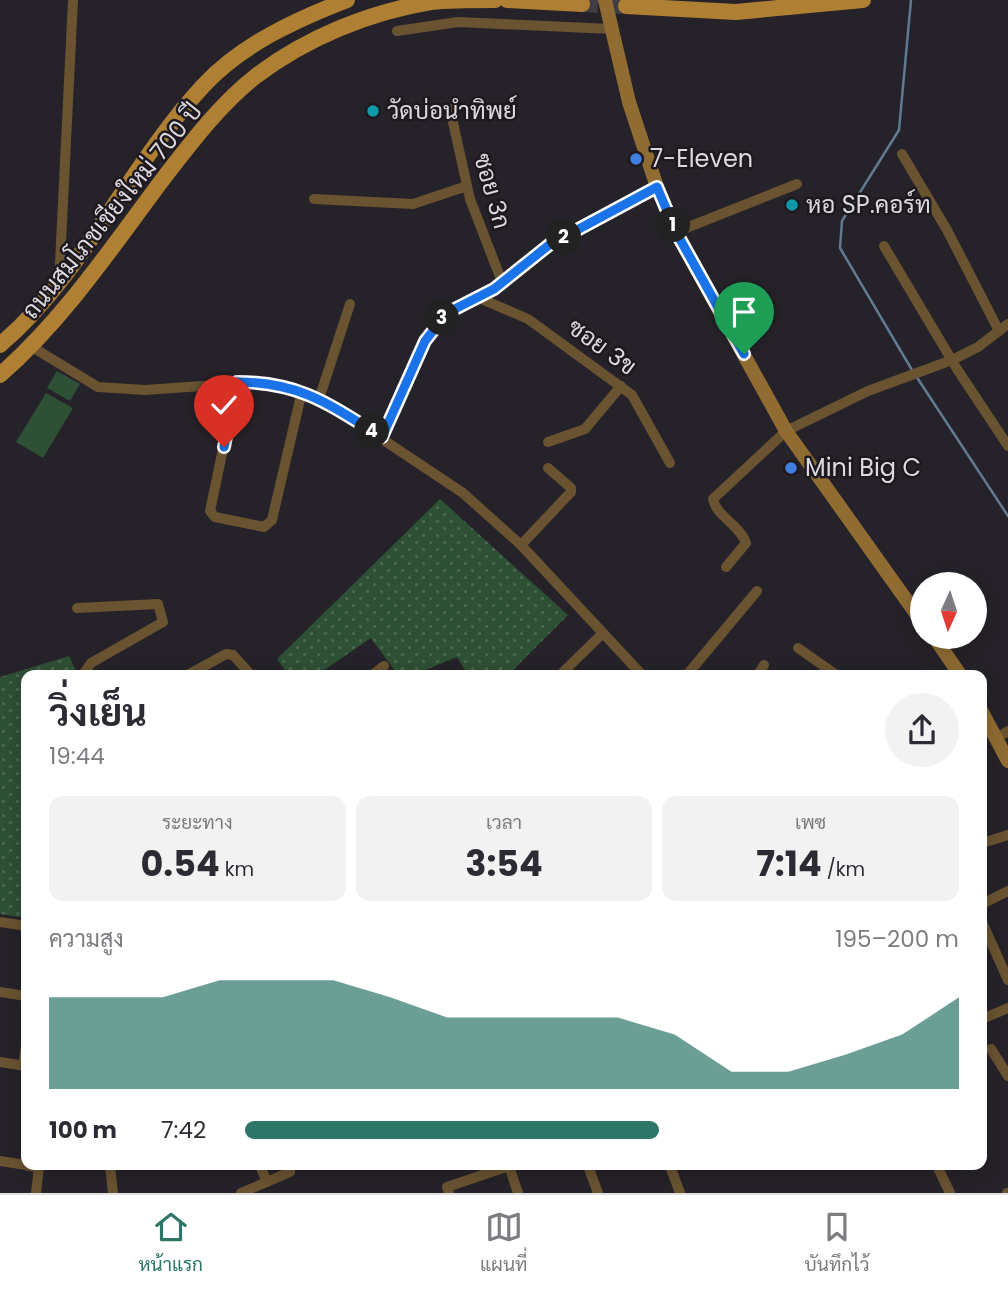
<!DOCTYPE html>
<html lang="th">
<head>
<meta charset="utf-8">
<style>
  body { margin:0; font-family:Poppins,Sarabun,sans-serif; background:#f2f2f3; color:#2b2b33; height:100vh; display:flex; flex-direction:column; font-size:26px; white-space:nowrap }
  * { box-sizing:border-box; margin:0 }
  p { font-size:23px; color:#7c7c81 }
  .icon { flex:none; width:38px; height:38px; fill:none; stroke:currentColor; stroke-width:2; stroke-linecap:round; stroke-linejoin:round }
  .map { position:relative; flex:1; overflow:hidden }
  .panel { position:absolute; left:21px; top:670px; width:966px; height:500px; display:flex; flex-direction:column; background:#fff; border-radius:14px; box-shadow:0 4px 18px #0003 }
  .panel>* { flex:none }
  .needle { width:46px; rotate:183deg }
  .controls { position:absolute; left:910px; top:572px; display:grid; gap:14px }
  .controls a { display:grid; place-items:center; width:77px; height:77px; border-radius:50%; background:#fff; box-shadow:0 4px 18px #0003; font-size:35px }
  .pin { position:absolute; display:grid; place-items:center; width:60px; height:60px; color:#fff; margin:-72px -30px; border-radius:50% 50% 50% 0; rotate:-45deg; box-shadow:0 0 7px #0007 }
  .pin .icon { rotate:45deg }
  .km { position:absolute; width:35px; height:35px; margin:-18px; border-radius:50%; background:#222; color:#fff; font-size:19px; line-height:35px; text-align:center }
  .round { display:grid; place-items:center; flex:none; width:74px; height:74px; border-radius:37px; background:#f2f2f3 }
  .head { display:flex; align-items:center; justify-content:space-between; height:119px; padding:0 28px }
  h1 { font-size:38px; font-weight:700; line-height:52px }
  .stats { display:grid; grid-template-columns:repeat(3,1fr); gap:10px; height:119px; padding:7px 28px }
  .stats div { display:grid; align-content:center; border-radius:14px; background:#f2f2f3; text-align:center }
  .stats b { font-size:35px; font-weight:700 }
  .stats small { font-size:19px; font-weight:400 }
  .stats p { font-size:19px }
  .chart { height:196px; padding:14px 28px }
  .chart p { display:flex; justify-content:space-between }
  .chart svg { width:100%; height:126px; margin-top:7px; fill:#2d7769; opacity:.7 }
  ul { padding:0 28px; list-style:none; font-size:23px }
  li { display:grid; grid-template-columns:112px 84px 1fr; align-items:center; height:52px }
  li i { height:18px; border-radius:9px; background:#2d7769 }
  .tab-bar { display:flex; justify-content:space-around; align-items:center; height:98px; border-top:2px solid #e1e1e2; background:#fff; font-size:19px; color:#7c7c81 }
  .tab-bar a { display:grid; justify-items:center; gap:4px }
  .tab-bar .active { color:#2d7769 }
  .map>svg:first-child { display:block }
</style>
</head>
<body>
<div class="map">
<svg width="1008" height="1193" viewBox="0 0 1008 1193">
  <defs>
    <pattern id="grass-dots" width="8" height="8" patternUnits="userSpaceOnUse" patternTransform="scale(1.75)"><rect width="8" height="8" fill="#2e5035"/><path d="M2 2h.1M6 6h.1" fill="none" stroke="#4c6952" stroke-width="1.8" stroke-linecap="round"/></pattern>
  </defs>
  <rect width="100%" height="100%" fill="#262229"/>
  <g fill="url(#grass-dots)">
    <polygon points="440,499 568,615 508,675 468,675 457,657 413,675 398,675 371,638 317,675 288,675 277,659"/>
    <polygon points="69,656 78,675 26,676 26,918 0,914 0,677"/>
  </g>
  <g fill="#2e5035">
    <polygon points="57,371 80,384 70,401 47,388"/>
    <polygon points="46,393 73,408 43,458 16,442"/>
  </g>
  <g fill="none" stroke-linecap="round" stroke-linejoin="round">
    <g stroke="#607a92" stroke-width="2.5">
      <polyline points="911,0 899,130 842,221 840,248 912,370"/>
      <polyline points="916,376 1008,516"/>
    </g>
    <polyline stroke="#413d44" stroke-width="16" stroke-dasharray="16 8" stroke-linecap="butt" points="582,4 626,6"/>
    <g stroke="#695331" stroke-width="10">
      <polyline points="397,31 458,22 611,29"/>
      <polyline points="450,109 470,199 502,282"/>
      <polyline points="902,154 947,230 999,331"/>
      <polyline points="314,199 413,204 467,186"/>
      <polyline points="676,232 797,184"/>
      <polyline points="884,246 957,369 1008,446"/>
      <polyline points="59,283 73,0"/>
      <polyline points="479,298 528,319 632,395 670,463"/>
      <polyline points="32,347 98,387 145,390 261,382 292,387 325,401 463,493 521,545 643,676"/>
      <polyline points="237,382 210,511 215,517 264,527 272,520 302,391"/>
      <polyline points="319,399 350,304"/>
      <polyline points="382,437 425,341 447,313 494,289 549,245 657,187"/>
      <polyline points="548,442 585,429 621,386"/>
      <polyline points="521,545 571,492 571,488 548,468"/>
      <path d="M726,567L746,543C740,525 716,516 713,499L786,431L868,391L952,360L978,347L1008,324"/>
      <polyline points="77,608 158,604 163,622 91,663 82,676"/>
      <polyline points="798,648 838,676"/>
      <polyline points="186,676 226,654 233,655 252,676"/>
      <polyline points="371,676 384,666"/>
      <polyline points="559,676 602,634"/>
      <polyline points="686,676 757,591"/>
      <polyline points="757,676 764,665"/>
      <polyline points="997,738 1008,731"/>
      <polyline points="982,843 1008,835"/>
      <polyline points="982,904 1008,891"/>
      <polyline points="0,922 26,926"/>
      <polyline points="982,922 1008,980"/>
      <polyline points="0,992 26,996"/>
      <polyline points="982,1019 1008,1008"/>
      <polyline points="991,1049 1008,1076"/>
      <polyline points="0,1062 26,1066"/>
      <polyline points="23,1066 26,1046"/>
      <polyline points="0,1161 26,1165"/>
      <polyline points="28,1166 39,1167 36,1193"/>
      <polyline points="110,1166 113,1193"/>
      <polyline points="260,1166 267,1182"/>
      <polyline points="509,1166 518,1193"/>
      <polyline points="588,1166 598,1193"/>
      <polyline points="670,1166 680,1193"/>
      <polyline points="937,1166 950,1193"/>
      <polyline points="241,1193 290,1172"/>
      <polyline points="449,1193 447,1187 509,1166"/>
      <polyline points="1007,1193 1008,1193"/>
    </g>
    <g stroke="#906c33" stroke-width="14">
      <polyline points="605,0 629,102 657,187 676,232 786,431 922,622"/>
      <polyline points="934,637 961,676"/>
      <polyline points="982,712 1008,761"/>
    </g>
    <g stroke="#af8033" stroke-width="16">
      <polyline points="507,0 582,4"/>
      <polyline points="626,6 736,12 863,0"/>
      <path d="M0,345C84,273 128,167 203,86C241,45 295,20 347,0"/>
      <path d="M0,375C64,319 112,247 163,179C191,143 220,104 256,76C306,38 369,12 431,2C451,0 474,0 495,0"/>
    </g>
  </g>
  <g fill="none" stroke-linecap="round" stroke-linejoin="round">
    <defs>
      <path id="route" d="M224,447L237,382C301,382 330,405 382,437L425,341L447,313L494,289L549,245L657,187L676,232L744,354"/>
    </defs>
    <use href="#route" stroke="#fff" stroke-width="14"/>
    <use href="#route" stroke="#1a73e8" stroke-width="9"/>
  </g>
  <g fill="#0f9aa8" stroke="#1d1920" stroke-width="2.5">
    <circle cx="373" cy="111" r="7"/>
    <circle cx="792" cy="205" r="7"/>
  </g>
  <g fill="#3f7fe0" stroke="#1d1920" stroke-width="2.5">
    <circle cx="636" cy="159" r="7"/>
    <circle cx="791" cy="468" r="7"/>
  </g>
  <g text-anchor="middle" stroke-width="5" stroke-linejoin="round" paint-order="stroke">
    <g font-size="24" fill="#dcd9de" stroke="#1d1920" text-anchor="start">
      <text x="387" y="119">วัดบ่อนำทิพย์</text>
      <text x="650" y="167">7-Eleven</text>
      <text x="806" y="213">หอ SP.คอร์ท</text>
      <text x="805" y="476">Mini Big C</text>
    </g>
    <g font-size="24" fill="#dcd9de" stroke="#1d1920">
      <text transform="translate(492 191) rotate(74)" y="8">ซอย 3ก</text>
      <text transform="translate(112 211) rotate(-51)" y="8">ถนนสมโภชเชียงใหม่ 700 ปี</text>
      <text transform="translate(602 347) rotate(36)" y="8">ซอย 3ข</text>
    </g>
  </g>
</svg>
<div class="controls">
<a><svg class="needle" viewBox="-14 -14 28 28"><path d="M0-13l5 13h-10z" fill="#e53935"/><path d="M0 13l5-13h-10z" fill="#7c7c81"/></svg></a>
</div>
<div class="pin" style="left:744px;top:354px;background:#1e9e55"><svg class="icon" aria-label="arrive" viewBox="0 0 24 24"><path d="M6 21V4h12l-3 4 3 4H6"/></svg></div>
<div class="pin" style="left:224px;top:447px;background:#d93025"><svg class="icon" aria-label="check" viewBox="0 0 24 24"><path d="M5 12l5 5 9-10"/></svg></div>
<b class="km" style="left:673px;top:225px">1</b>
<b class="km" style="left:564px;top:237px">2</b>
<b class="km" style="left:442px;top:318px">3</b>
<b class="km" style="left:372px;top:431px">4</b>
<section class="panel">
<div class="head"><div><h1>วิ่งเย็น</h1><p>19:44</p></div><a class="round"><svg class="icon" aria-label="share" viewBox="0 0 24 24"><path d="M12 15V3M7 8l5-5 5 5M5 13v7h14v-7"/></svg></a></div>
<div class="stats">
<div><p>ระยะทาง</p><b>0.54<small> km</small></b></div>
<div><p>เวลา</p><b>3:54</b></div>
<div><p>เพซ</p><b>7:14<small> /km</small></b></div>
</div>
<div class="chart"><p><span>ความสูง</span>195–200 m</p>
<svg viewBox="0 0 160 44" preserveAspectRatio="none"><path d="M0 44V12L10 12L20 12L30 6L40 6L50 6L60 12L70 19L80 19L90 19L100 19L110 25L120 38L130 38L140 32L150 25L160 12V44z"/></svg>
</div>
<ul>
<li><b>100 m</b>7:42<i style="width:58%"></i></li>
</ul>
</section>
</div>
<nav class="tab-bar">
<a class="active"><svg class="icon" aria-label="home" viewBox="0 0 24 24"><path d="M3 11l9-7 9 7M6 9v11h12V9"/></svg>หน้าแรก</a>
<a><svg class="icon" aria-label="map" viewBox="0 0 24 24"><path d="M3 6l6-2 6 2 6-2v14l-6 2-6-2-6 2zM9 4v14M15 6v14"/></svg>แผนที่</a>
<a><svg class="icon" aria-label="saved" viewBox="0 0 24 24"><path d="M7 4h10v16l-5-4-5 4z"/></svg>บันทึกไว้</a>
</nav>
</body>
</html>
